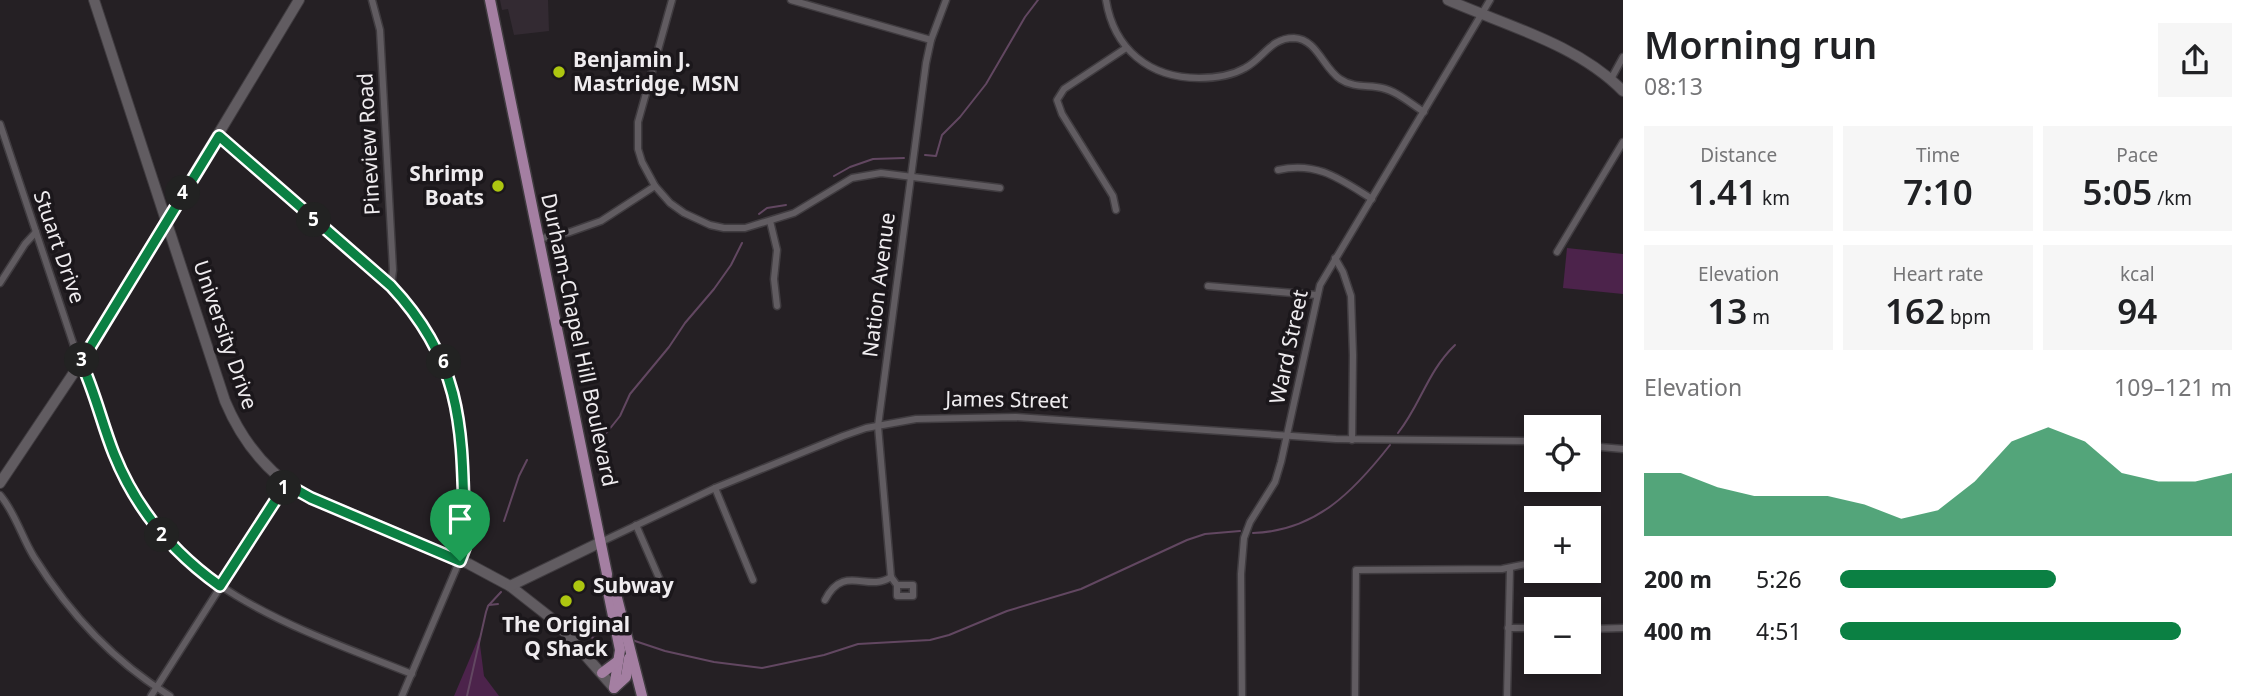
<!DOCTYPE html>
<html lang="en">
<head>
<meta charset="utf-8">
<style>
  body { margin:0; font-family:"Noto Sans",sans-serif; background:#f6f6f6; color:#202124; height:100vh; display:flex; flex-direction:column; font-size:26px; white-space:nowrap }
  * { box-sizing:border-box; margin:0 }
  p { font-size:23px; color:#757577 }
  .icon { flex:none; width:38px; height:38px; fill:none; stroke:currentColor; stroke-width:2; stroke-linecap:round; stroke-linejoin:round }
  .map { position:relative; flex:1; overflow:hidden }
  .sheet { display:flex; flex-direction:column; background:#fff; width:630px }
  .sheet>* { flex:none }
  .tools { position:absolute; left:1524px; top:415px; display:grid; gap:14px }
  .tools a { display:grid; place-items:center; width:77px; height:77px; border-radius:0px; background:#fff; box-shadow:0 4px 10px #0003; font-size:35px }
  .pin { position:absolute; display:grid; place-items:center; width:60px; height:60px; color:#fff; margin:-72px -30px; border-radius:50% 50% 50% 0; rotate:-45deg; box-shadow:0 0 7px #0007 }
  .pin .icon { rotate:45deg }
  .km { position:absolute; width:35px; height:35px; margin:-18px; border-radius:50%; background:#222; color:#fff; font-size:19px; line-height:35px; text-align:center }
  .round { display:grid; place-items:center; flex:none; width:74px; height:74px; border-radius:0px; background:#f6f6f6 }
  .headline { display:flex; align-items:center; justify-content:space-between; height:119px; padding:0 21px }
  h1 { font-size:38px; font-weight:600; line-height:52px }
  .stats { display:grid; grid-template-columns:repeat(3,1fr); gap:10px; height:119px; padding:7px 21px }
  .stats div { display:grid; align-content:center; border-radius:0px; background:#f6f6f6; text-align:center }
  .stats b { font-size:35px; font-weight:600 }
  .stats small { font-size:19px; font-weight:400 }
  .stats p { font-size:19px }
  .chart { height:196px; padding:14px 21px }
  .chart p { display:flex; justify-content:space-between }
  .chart svg { width:100%; height:126px; margin-top:7px; fill:#0b8043; opacity:.7 }
  ul { padding:0 21px; list-style:none; font-size:23px }
  li { display:grid; grid-template-columns:112px 84px 1fr; align-items:center; height:52px }
  li i { height:18px; border-radius:9px; background:#0b8043 }
  main { display:flex; flex:1; min-height:0 }
  .map>svg:first-child { display:block }
</style>
</head>
<body>
<main>
<div class="map">
<svg width="1623" height="696" viewBox="0 0 1623 696">
  <rect width="100%" height="100%" fill="#252024"/>
  <polygon fill="#332a32" points="500,0 548,0 549,31 514,35 508,9 502,10"/>
  <g fill="#4c234b">
    <polygon points="1567,248 1623,254 1623,294 1563,288"/>
    <polygon points="479,637 484,676 499,696 454,696"/>
  </g>
  <g fill="none" stroke-linecap="round" stroke-linejoin="round">
    <g stroke="#624761" stroke-width="2">
      <polyline points="925,155 936,156 942,135 960,117 986,84 1025,17 1038,0"/>
      <polyline points="834,176 850,167 873,159 904,158"/>
      <polyline points="759,214 767,208 786,205"/>
      <path d="M1398,433C1421,404 1427,372 1455,345"/>
      <polyline points="604,436 620,416 630,394 669,347 685,323 714,289 731,265 742,243"/>
      <polyline points="504,521 519,476 527,460"/>
      <path d="M1253,533C1316,531 1354,491 1390,445"/>
      <polyline points="489,605 498,604"/>
      <polyline points="583,637 599,638"/>
      <polyline points="632,640 665,651 714,662 762,668 824,655 858,644 930,640 949,635 1007,611 1081,589 1187,540 1205,534 1240,531"/>
      <polyline points="467,696 486,612 488,606 501,592"/>
    </g>
    <defs>
      <g id="street">
        <polyline points="372,0 380,30 393,270 391,287"/>
        <polyline points="672,0 638,122 638,149 642,162 655,186 670,203 684,213 710,225 724,228 745,228 794,213 852,178 881,173 1000,188"/>
        <polyline points="791,0 931,40"/>
        <path d="M1106,0C1114,49 1149,78 1199,78C1214,78 1231,76 1245,68C1264,58 1270,38 1294,38C1317,39 1323,68 1340,79C1353,88 1368,85 1382,88C1397,91 1411,104 1424,112"/>
        <polyline points="1611,79 1623,57"/>
        <path d="M0,124L74,346C94,392 105,442 128,486C184,594 307,632 412,674"/>
        <polyline points="219,136 391,287 428,332 448,372 460,436 465,548 402,696"/>
        <path d="M1278,170C1317,161 1340,179 1372,199"/>
        <polyline points="1116,210 1113,196 1062,114 1057,100 1064,89 1126,48"/>
        <polyline points="770,221 777,250 774,279 777,306"/>
        <polyline points="538,239 570,232 601,221 655,186"/>
        <polyline points="1557,252 1623,142"/>
        <polyline points="1335,258 1343,272 1351,296 1353,355 1352,440"/>
        <polyline points="0,283 25,244 36,232"/>
        <polyline points="1208,286 1317,295"/>
        <polyline points="1589,446 1623,449"/>
        <polyline points="715,488 753,580"/>
        <path d="M0,495C15,512 22,538 34,557C69,613 113,661 170,696"/>
        <polyline points="636,525 663,587"/>
        <polyline points="601,542 715,488 843,436 866,428 916,419 1016,417 1336,439 1536,441"/>
        <polyline points="891,577 878,426 926,63 931,40 946,0"/>
        <polyline points="891,577 897,585 897,596 913,596 913,585 897,585"/>
        <path d="M825,600C844,563 867,593 891,577"/>
        <polyline points="1508,628 1536,628"/>
        <polyline points="1589,629 1623,628"/>
        <polyline points="151,696 286,484"/>
        <polyline points="1242,696 1241,574 1244,538 1250,522 1275,482 1281,462 1320,285 1490,0"/>
        <polyline points="1355,696 1356,570 1502,569 1536,562"/>
        <polyline points="1507,696 1510,569"/>
      </g>
      <g id="secondary">
        <path d="M94,0L225,401C241,439 265,471 301,493L469,564L510,586L556,622L614,688"/>
        <path d="M1448,0C1507,26 1577,44 1623,91"/>
        <polyline points="0,483 81,362 299,0"/>
        <polyline points="510,586 601,542"/>
      </g>
      <g id="primary">
        <polyline points="490,0 607,574 606,582 620,650 614,688"/>
        <polyline points="616,594 642,696"/>
        <polyline points="602,673 618,661"/>
        <polyline points="614,688 626,677 629,658"/>
      </g>
    </defs>
    <use href="#street" stroke="#403c40" stroke-width="9"/>
    <use href="#secondary" stroke="#403c40" stroke-width="12"/>
    <use href="#primary" stroke="#403c40" stroke-width="13"/>
    <use href="#street" stroke="#615c61" stroke-width="6"/>
    <use href="#secondary" stroke="#615c61" stroke-width="10"/>
    <use href="#primary" stroke="#a47fa2" stroke-width="10"/>
  </g>
  <g fill="none" stroke-linecap="round" stroke-linejoin="round">
    <defs>
      <path id="route" d="M219,136L391,286C470,370 461,442 465,548L460,561L311,498L286,484L220,586C172,552 136,509 114,454C102,424 95,392 81,362Z"/>
    </defs>
    <use href="#route" stroke="#fff" stroke-width="14"/>
    <use href="#route" stroke="#0b8043" stroke-width="9"/>
  </g>
  <g fill="#adc610" stroke="#1b171b" stroke-width="2.5">
    <circle cx="559" cy="72" r="7"/>
    <circle cx="498" cy="186" r="7"/>
    <circle cx="579" cy="586" r="7"/>
    <circle cx="566" cy="601" r="7"/>
  </g>
  <g text-anchor="middle" stroke-width="7" stroke-linejoin="round" paint-order="stroke">
    <g font-size="21" font-weight="bold" fill="#efecef" stroke="#1b171b" text-anchor="start">
      <text x="573" y="67">Benjamin J.<tspan x="573" dy="24">Mastridge, MSN</tspan></text>
      <text x="484" y="181" text-anchor="end">Shrimp<tspan x="484" dy="24">Boats</tspan></text>
      <text x="593" y="593">Subway</text>
      <text x="566" y="632" text-anchor="middle">The Original<tspan x="566" dy="24">Q Shack</tspan></text>
    </g>
    <g font-size="21" fill="#efecef" stroke="#1b171b">
      <text transform="translate(369 144) rotate(-93)" y="7">Pineview Road</text>
      <text transform="translate(59 247) rotate(71)" y="7">Stuart Drive</text>
      <text transform="translate(879 285) rotate(-83)" y="7">Nation Avenue</text>
      <text transform="translate(225 335) rotate(71)" y="7">University Drive</text>
      <text transform="translate(579 340) rotate(78)" y="7">Durham-Chapel Hill Boulevard</text>
      <text transform="translate(1289 347) rotate(-78)" y="7">Ward Street</text>
      <text transform="translate(1007 400) rotate(1)" y="7">James Street</text>
    </g>
  </g>
</svg>
<div class="tools">
<a><svg class="icon" aria-label="locate" viewBox="0 0 24 24"><circle cx="12" cy="12" r="6"/><path d="M12 2v4M12 18v4M2 12h4M18 12h4"/></svg></a>
<a>+</a>
<a>−</a>
</div>
<div class="pin" style="left:460px;top:561px;background:#1e9e55"><svg class="icon" aria-label="arrive" viewBox="0 0 24 24"><path d="M6 21V4h12l-3 4 3 4H6"/></svg></div>
<b class="km" style="left:284px;top:488px">1</b>
<b class="km" style="left:162px;top:535px">2</b>
<b class="km" style="left:82px;top:360px">3</b>
<b class="km" style="left:183px;top:193px">4</b>
<b class="km" style="left:314px;top:220px">5</b>
<b class="km" style="left:444px;top:362px">6</b>
</div>
<section class="sheet">
<div class="headline"><div><h1>Morning run</h1><p>08:13</p></div><a class="round"><svg class="icon" aria-label="share" viewBox="0 0 24 24"><path d="M12 15V3M7 8l5-5 5 5M5 13v7h14v-7"/></svg></a></div>
<div class="stats">
<div><p>Distance</p><b>1.41<small> km</small></b></div>
<div><p>Time</p><b>7:10</b></div>
<div><p>Pace</p><b>5:05<small> /km</small></b></div>
</div>
<div class="stats">
<div><p>Elevation</p><b>13<small> m</small></b></div>
<div><p>Heart rate</p><b>162<small> bpm</small></b></div>
<div><p>kcal</p><b>94</b></div>
</div>
<div class="chart"><p><span>Elevation</span>109–121 m</p>
<svg viewBox="0 0 160 44" preserveAspectRatio="none"><path d="M0 44V22L10 22L20 27L30 30L40 30L50 30L60 33L70 38L80 35L90 25L100 11L110 6L120 11L130 22L140 25L150 25L160 22V44z"/></svg>
</div>
<ul>
<li><b>200 m</b>5:26<i style="width:55%"></i></li>
<li><b>400 m</b>4:51<i style="width:87%"></i></li>
</ul>
</section>
</main>
</body>
</html>
